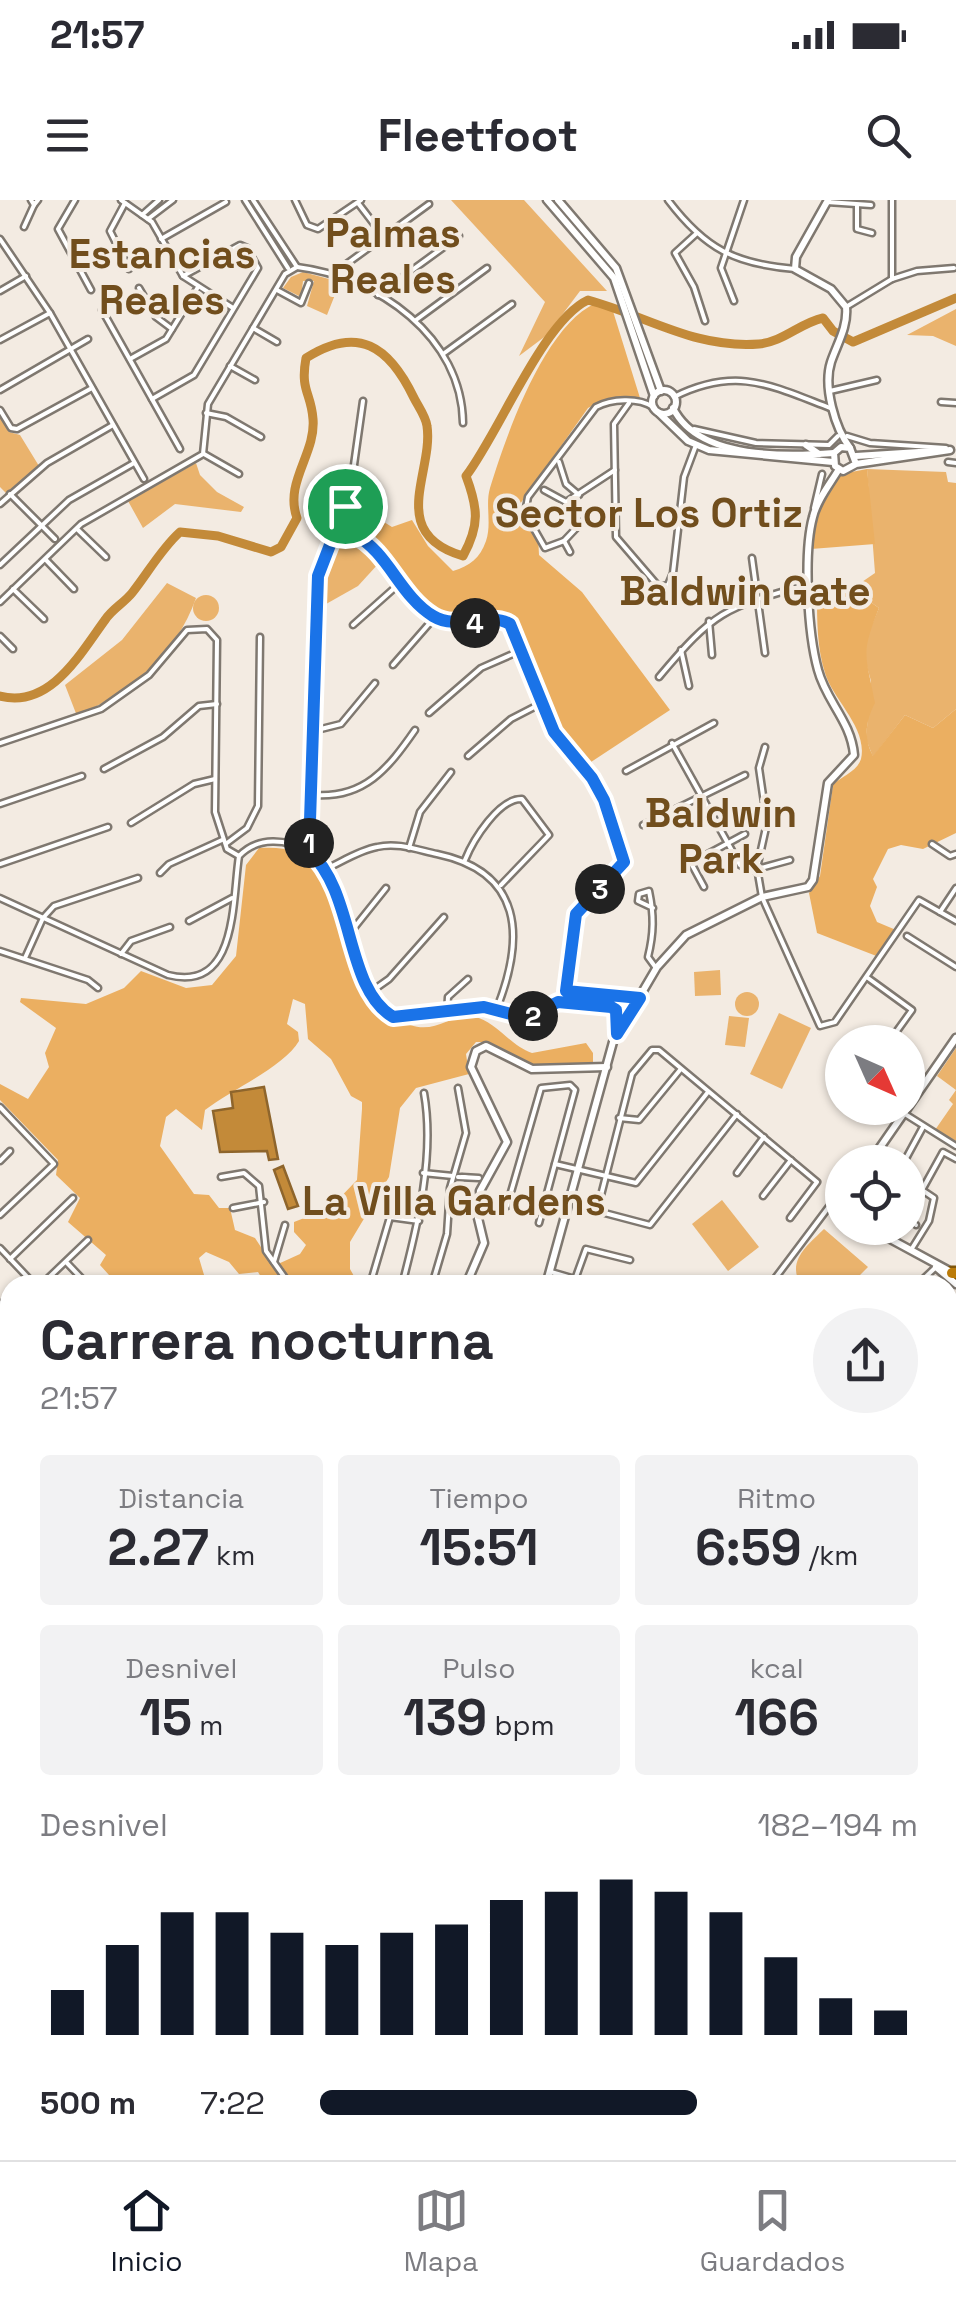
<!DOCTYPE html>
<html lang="es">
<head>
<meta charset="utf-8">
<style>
  body { margin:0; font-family:"Space Grotesk",sans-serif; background:#f2f2f3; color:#2b2b33; height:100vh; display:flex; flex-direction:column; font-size:38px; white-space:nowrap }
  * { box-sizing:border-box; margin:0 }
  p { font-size:32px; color:#7c7c81 }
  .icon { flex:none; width:55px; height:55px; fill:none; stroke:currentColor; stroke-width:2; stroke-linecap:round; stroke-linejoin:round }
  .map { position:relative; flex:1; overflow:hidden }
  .drawer { position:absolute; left:0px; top:1075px; width:958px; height:885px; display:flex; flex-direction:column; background:#fff; border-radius:30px 30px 0 0; box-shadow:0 2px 8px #0004 }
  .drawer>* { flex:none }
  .needle { width:65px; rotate:135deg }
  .buttons { position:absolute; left:825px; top:825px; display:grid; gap:20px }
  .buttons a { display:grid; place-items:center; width:100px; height:100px; border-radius:50%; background:#fff; box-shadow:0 2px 8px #0004; font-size:50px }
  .pin { position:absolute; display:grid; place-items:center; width:85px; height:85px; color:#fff; margin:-42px; border:5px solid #fff; border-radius:50%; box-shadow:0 2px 10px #0007 }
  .km { position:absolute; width:50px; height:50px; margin:-25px; border-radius:50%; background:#222; color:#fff; font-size:28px; line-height:50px; text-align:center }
  .round { display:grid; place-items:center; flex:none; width:105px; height:105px; border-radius:52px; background:#f2f2f3 }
  .overview { display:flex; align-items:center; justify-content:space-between; height:170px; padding:0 40px }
  h1 { font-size:55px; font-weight:700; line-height:75px }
  .stats { display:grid; grid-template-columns:repeat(3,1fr); gap:15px; height:170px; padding:10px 40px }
  .stats div { display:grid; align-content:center; border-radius:10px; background:#f2f2f3; text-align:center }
  .stats b { font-size:50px; font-weight:700 }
  .stats small { font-size:28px; font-weight:400 }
  .stats p { font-size:28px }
  .chart { height:280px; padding:20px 40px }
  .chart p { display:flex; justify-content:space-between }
  .chart svg { width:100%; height:180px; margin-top:10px; stroke:#111827; stroke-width:6 }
  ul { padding:0 40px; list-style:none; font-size:32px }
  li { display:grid; grid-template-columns:160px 120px 1fr; align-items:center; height:75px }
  li i { height:25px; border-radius:12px; background:#111827 }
  .status { display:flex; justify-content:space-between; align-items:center; height:70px; padding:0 50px; background:#fff; direction:ltr }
  .status svg { height:28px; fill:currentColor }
  header { display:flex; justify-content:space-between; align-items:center; height:130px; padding:0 40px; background:#fff; font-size:45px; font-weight:700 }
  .tabs { display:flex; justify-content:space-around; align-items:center; height:140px; border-top:2px solid #e1e1e2; background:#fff; font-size:28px; color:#7c7c81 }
  .tabs a { display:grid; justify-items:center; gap:5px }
  .tabs .current { color:#111827 }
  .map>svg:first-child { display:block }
</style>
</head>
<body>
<div class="status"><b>21:57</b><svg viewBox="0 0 49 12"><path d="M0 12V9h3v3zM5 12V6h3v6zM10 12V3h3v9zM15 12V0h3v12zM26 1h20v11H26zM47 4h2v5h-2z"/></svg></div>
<header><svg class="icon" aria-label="menu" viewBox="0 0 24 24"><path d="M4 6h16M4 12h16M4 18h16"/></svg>Fleetfoot<svg class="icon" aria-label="search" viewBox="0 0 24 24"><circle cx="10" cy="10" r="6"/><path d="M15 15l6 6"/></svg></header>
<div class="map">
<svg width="956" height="1960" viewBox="0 0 956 1960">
  <rect width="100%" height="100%" fill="#f3ebe2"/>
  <g fill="#eab36d">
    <polygon points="451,0 524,0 607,91 580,91 547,135 519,156 545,102"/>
    <polygon points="303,72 340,82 327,115 307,106 314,81 303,81 301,97 283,88 291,77"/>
    <polygon points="956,109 956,146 933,136 907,135"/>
    <polygon points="0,217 9,232 20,235 39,266 7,294 0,287"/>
    <polygon points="196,263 200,275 217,292 244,307 241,312 175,304 143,328 128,301"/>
    <polygon points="867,269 946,272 948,282 956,283 956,509 933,528 905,515 873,557 866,539 871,481 864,456 865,441 879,408 869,401 852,404 843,395 875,373"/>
    <polygon points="343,337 361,342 379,363 358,386 319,408 331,347"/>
    <path d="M167,383L196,398C176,455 131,491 77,516L65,485L122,440Z"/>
    <circle cx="206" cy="408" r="13"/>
    <polygon points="720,770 721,795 695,796 694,772"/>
    <circle cx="747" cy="804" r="12"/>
    <polygon points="779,813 811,828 782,889 750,874"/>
    <polygon points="729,816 749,818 745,847 725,845"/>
    <polygon points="956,848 956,941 935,930 953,904 949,900 956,890 937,876"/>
    <polygon points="722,1000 759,1047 728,1071 692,1024"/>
    <path d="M824,1029L868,1067L850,1085H801C786,1061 808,1045 824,1029Z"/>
    <polygon points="948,1421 956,1422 956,1469 948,1465"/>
    <polygon points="10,1914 10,1950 48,1950 43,1960 0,1960 0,1920"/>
    <polygon points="956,1937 956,1960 905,1960 927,1950 948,1950 948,1941"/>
  </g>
  <g fill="#ebaf61">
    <path d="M596,103L612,108L640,198L603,200L588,208L520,304L538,335L539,355L582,392L670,510L588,564L558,526L518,424L507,415C491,415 475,420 459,419C414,416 381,355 354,324L363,309L392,327L412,320L428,346L453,371C470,366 480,358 486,341C492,323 485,305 490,288C506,236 544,126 596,103Z"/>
    <polygon points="867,269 875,344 811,349 816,316 841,274"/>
    <path d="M844,390L852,404L869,401L879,408C860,456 866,454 875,503C866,520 863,538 873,556L905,515L933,528L956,509V633L923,649L901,645L888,649L873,679L877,687L870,706L877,722L896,730L879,757L817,733L809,693L820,676L833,585C841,576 857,572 861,559C868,528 833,500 825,473C817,448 817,421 817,395Z"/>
    <path d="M259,648C352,641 335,734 370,795C375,804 380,813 388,819C396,825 402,822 410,825C436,834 449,814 474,817C495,820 510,846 532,853L586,843L593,853V863L529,866L485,842H476L466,854L469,874L416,888L400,908L389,977L350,1042V1069L359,1085H295L278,1064L300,1054L306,1045L294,1032V1022L330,1008L357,980L362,909V902L351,896L331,859L308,839L305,804L293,799L287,824L298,832L299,841C284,867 232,889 205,910L202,930L176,909L166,917L160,946L194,994L209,995L219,1008H230L235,1030L255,1038L286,1085H266L258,1072L239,1074L229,1062L206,1052L199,1058L207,1085H118L100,1065L106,1055L68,1022L80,998L56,975L58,960L0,900V884L28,899L49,867L45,853L56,828L20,802L21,798L86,804L124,788L141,771L186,788L212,785L236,756L246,665Z"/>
  </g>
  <g fill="#c38a39" stroke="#8e652c" stroke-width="2.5">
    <polygon points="264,887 278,959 269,960 267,951 220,952 213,911 233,908 231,892"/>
    <polygon points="283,966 298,1006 288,1009 274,970"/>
  </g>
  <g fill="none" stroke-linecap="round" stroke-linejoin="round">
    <path stroke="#c38a39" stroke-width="9" d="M0,496C50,509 80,454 105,420C112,409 124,403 132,393C148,373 161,349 180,332L218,336L271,352L281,347L297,318C284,282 316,254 313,219C311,192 300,191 306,158C358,125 389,146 414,198C418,206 426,217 427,226C434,272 386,333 463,356C480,325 478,308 466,276C499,233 543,121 588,100C647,116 695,149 759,144C783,142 800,123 823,118L833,131L853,142L956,98"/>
    <defs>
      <g id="street">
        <polyline points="31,0 34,5 38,0"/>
        <polyline points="75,0 58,29 91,90"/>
        <polyline points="121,0 152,22 183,76 233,108"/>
        <polyline points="245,0 288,68"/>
        <polyline points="253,0 297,67"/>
        <polyline points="295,0 307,25 318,29 361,0"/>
        <path d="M668,0C705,49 735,64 795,69"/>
        <polyline points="892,0 892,79"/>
        <polyline points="827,2 871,5"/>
        <polyline points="125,3 110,31 129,69"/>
        <polyline points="358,3 384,37"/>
        <polyline points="857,6 857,29 872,33"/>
        <polyline points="142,15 159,0"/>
        <polyline points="148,19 173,0"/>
        <polyline points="24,27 34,5"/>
        <polyline points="697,33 675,53 694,87 705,121"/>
        <polyline points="0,39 50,113 144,279"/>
        <polyline points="161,39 226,2"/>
        <path d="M297,67C378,77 462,137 463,223"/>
        <polyline points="338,76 341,68 429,4"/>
        <polyline points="139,88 156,117 172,129"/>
        <polyline points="277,90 301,103 309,83"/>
        <polyline points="0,91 26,76"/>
        <polyline points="378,95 459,36"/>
        <polyline points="734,101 721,68 744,0"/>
        <polyline points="846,107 892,79 917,71 954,68"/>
        <polyline points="102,110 180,249"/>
        <polyline points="416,120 487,68"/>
        <polyline points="253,128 277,142"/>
        <polyline points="0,140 50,113"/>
        <polyline points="443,154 512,104"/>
        <polyline points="130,159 166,139 198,87"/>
        <polyline points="230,166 255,180"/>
        <polyline points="0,190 88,139"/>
        <polyline points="830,191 877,180"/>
        <path d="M674,197C736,166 770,185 830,208"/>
        <polyline points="152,199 194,175 258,68 247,48 240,45 183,76"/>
        <polyline points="941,202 956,203"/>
        <polyline points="629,203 614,224 616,337 659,387 668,385 673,373 684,277 696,245"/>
        <polyline points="0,210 11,228 17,229 92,188"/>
        <polyline points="206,213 226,217 261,237"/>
        <polyline points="694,229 756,243 829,245 838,236"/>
        <polyline points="847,236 870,243 946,248"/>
        <polyline points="204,254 239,274"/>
        <polyline points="559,262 566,284 579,295"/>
        <polyline points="948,262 956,263"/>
        <polyline points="544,290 566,302 615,270"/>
        <polyline points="10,294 55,339"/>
        <polyline points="0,304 47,263 113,225"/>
        <polyline points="814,308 822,274"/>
        <polyline points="346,311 355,334"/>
        <polyline points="77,329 106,357"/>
        <path d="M341,335C377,331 401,391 427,412C457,435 488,409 510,424L554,531L593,578L604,600L625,662L579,709L566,791L558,802L526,818L484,807L393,817C346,788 356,694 309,651L318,376L329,343Z"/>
        <polyline points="330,341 352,279 363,201"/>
        <polyline points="564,341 583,321"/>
        <path d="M570,352L564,341L545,348L525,313L528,297L596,207C611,199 638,197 653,207"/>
        <polyline points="752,358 765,453"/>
        <polyline points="46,360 74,389"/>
        <polyline points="0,365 69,300 134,263"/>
        <polyline points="13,389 44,419"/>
        <polyline points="0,402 81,324 203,254 208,204 285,74 297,67"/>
        <polyline points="709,421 712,455"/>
        <polyline points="353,425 399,384"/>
        <polyline points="0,436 13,449"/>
        <polyline points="681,450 689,486"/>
        <polyline points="393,465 435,417"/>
        <path d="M659,477C716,409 725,408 809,384"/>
        <polyline points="429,513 481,468 522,450"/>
        <polyline points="313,531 341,524 375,483"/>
        <polyline points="0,543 101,509 149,475 187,430 207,429 217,440 215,612 227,649 239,656"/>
        <polyline points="672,543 740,665 750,671 790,660"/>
        <polyline points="765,547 759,568 767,623 757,668 762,697 820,826 835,822 919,700 956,721"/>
        <polyline points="468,556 511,519 542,503"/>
        <polyline points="104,569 163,537 199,506 217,504"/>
        <polyline points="626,571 714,523"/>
        <path d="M313,595C364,599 388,569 415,530"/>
        <polyline points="0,604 82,576"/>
        <polyline points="131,623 194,584 215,579"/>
        <polyline points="643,625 745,575"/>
        <polyline points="227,643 247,628 258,606 260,437"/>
        <polyline points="932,644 950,656 956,654"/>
        <polyline points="409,648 420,612 451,572"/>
        <path d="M465,660C473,640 499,598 522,599L549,635L501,685"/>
        <polyline points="0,664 108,627"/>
        <path d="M328,668C343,661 360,650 377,647C397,642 418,650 437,654C523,672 525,737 497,808"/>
        <polyline points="160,673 169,664 222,640"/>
        <polyline points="704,687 691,663 745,634"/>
        <path d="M0,698L168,775C238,793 232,701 239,656C258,636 286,639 309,651"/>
        <path d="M653,708L638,701L639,694L649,691C654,715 654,733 648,757L656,768"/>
        <polyline points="940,712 956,688"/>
        <polyline points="189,721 232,698"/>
        <polyline points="350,733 386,688"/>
        <polyline points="907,736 956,767"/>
        <polyline points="0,751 88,780 98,788"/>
        <polyline points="121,754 131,741 170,727"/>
        <polyline points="25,758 43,718 54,706 138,678"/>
        <polyline points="868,778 912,810 889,842"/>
        <polyline points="372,791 389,779 444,717"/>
        <polyline points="566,791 640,798"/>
        <polyline points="558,802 611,807 625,817"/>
        <polyline points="617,810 617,830"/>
        <polyline points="447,812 448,797 468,779"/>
        <polyline points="0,907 54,964 0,1015"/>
        <polyline points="737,914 650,1025 597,1011 632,874 652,850 659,850 817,982 790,1018"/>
        <polyline points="905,914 956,946"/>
        <polyline points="619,918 639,920 680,870"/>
        <polyline points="0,961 10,951"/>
        <polyline points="904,962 923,927"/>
        <polyline points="555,964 636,983 708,892"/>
        <polyline points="423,973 453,976"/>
        <polyline points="737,973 764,937"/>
        <polyline points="221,977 244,973 259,986 266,1051 290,1085"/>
        <polyline points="458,977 479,978 462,977"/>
        <polyline points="763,996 791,960"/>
        <polyline points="507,1006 541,888 570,885 575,890 539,1023"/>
        <polyline points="233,1008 264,1002"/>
        <polyline points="908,1019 916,1025"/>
        <polyline points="0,1048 35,1085"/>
        <polyline points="911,1050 929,1021 934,998 922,990 943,952 956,959"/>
        <polyline points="10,1059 73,998"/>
        <polyline points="274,1062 285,1025"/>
        <polyline points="67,1063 88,1085"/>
        <polyline points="551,1072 575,1079"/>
        <polyline points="41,1085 88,1040"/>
        <polyline points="370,1085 390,1017 419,1021"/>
        <path d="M402,1085C418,1024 435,955 424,893"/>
        <polyline points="432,1085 447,1034 450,988 466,933 458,888"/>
        <polyline points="573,1085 586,1049 630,1060"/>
        <polyline points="770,1085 831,1004 839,1009"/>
        <polyline points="917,1085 936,1067"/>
        <polyline points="0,1103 10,1114 0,1123"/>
        <polyline points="0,1159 10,1169"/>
        <polyline points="0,1219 8,1227"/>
        <polyline points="948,1273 956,1273"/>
        <polyline points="0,1285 10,1296"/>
        <polyline points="0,1312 10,1303"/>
        <polyline points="0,1372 10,1362"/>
        <polyline points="948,1384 956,1387"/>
        <polyline points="0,1429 10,1420"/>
        <polyline points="0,1457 10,1467"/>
        <polyline points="948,1470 956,1473"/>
        <polyline points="948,1524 956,1527"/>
        <polyline points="0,1558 10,1553"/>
        <polyline points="0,1583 10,1597"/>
        <polyline points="948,1664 956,1668"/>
        <polyline points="948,1793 956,1788"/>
        <polyline points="948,1823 953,1839 948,1851"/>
        <polyline points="133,1950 136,1960"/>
        <polyline points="175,1950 178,1960"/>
        <polyline points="298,1950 299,1960"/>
        <polyline points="677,1950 680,1960"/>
        <polyline points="735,1950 740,1960"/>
        <polyline points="792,1950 798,1960"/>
        <polyline points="500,1960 507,1950"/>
        <polyline points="611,1960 617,1950"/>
        <polyline points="774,1960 791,1950"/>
      </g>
      <g id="secondary">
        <polyline points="547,0 614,78 654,196"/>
        <polyline points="558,0 616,68 661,191"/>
        <path d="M828,0L796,57L795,69L831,89L846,107C848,127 837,144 831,162C823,187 835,228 850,248"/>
        <circle cx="664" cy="202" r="12"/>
        <path d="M673,208C698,259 785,257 834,253"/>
        <polyline points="659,213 688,241 709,250 833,262"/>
        <polyline points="806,245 819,254"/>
        <polyline points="856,256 935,251"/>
        <polyline points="856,264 850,248 841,247 834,253 835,266 843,271 856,264 950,250"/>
        <polyline points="870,962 956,838"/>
        <polyline points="842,1003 842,1011"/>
        <polyline points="870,1028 955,1074"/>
        <polyline points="936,1067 956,1084"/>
        <polyline points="466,1085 484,1043 477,1014 480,991 507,942 471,867 476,851 486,846 532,869 607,867"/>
        <path d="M546,1085L613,842L657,767L686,735L762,697L808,687L813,680L828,583L854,555C851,521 826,501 818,470C808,434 803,354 813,317C817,300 830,284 839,269"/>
        <polyline points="948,1740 956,1749"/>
      </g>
      <g id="primary">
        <polyline points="0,1769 10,1783"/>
        <polyline points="0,1828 10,1843"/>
        <polyline points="59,1950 63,1960"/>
        <polyline points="96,1950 100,1960"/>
      </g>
      <g id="highway">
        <polyline points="952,1073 956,1073"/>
        <polyline points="948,1190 956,1180"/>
        <polyline points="948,1203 956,1195"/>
        <polyline points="948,1220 956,1211"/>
        <polyline points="948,1230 956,1223"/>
        <polyline points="0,1763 10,1769"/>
        <polyline points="0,1790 10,1803"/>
        <polyline points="0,1806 10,1821"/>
        <polyline points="0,1839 10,1848"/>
        <polyline points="0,1894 10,1890"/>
        <polyline points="0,1916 10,1907"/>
        <polyline points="73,1950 77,1960"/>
        <polyline points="83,1950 86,1960"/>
        <polyline points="48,1960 52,1950"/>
      </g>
    </defs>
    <use href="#street" stroke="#7f7870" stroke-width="9"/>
    <use href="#secondary" stroke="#7f7870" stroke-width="11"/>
    <use href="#primary" stroke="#80560a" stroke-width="12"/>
    <use href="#highway" stroke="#80560a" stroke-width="15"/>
    <use href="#street" stroke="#fff" stroke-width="4"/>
    <use href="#secondary" stroke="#fff" stroke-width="6"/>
    <use href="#primary" stroke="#d6b06b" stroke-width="8"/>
    <use href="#highway" stroke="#bb7b09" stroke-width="10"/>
    <defs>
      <g id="rail">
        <polyline points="948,1907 956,1902"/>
        <polyline points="865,1960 882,1950"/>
      </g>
    </defs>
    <use href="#rail" stroke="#716d67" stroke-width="6"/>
    <use href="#rail" stroke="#f3ebe2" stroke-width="2.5" stroke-dasharray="8" stroke-linecap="butt"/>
  </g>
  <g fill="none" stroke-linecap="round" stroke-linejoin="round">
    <defs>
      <path id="route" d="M345,306L355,335C388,352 400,396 433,416C458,431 488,411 510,424L554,532L592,578L604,600L624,662L576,714L566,791L640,798L617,834L616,810L611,807L558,802L526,818L484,807L393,817C344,787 356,694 309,651L318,376Z"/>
    </defs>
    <use href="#route" stroke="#fff" stroke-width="20"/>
    <use href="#route" stroke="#1a73e8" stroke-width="12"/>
  </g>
  <g text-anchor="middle" stroke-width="8" stroke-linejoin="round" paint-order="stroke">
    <g font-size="40" font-weight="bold" fill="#714e1d" stroke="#f3ebe2">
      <text x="393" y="47">Palmas<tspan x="393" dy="46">Reales</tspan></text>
      <text x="162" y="68">Estancias<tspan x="162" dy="46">Reales</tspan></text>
      <text x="649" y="327">Sector Los Ortiz</text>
      <text x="745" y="405">Baldwin Gate</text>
      <text x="721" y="627">Baldwin<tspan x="721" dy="46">Park</tspan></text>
      <text x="454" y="1015">La Villa Gardens</text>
    </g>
  </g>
</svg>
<div class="buttons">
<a><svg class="needle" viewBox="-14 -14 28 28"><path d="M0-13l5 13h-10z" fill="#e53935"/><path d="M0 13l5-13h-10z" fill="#7c7c81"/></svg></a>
<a><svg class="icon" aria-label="locate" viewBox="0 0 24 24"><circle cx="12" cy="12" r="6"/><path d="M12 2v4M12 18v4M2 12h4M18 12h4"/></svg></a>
</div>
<div class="pin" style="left:345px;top:306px;background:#1e9e55"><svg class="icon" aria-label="arrive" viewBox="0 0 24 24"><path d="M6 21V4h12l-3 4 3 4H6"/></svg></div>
<b class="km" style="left:309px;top:643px">1</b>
<b class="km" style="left:533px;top:816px">2</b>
<b class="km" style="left:600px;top:689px">3</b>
<b class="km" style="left:475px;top:423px">4</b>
<section class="drawer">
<div class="overview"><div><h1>Carrera nocturna</h1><p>21:57</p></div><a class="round"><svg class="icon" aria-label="share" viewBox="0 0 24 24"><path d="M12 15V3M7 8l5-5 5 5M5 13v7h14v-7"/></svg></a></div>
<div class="stats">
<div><p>Distancia</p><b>2.27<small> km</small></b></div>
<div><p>Tiempo</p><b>15:51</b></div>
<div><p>Ritmo</p><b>6:59<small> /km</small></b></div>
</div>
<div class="stats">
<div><p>Desnivel</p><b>15<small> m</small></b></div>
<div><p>Pulso</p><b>139<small> bpm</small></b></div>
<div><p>kcal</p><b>166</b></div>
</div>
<div class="chart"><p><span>Desnivel</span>182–194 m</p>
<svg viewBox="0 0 160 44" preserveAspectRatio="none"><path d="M5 44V33M15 44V22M25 44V14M35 44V14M45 44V19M55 44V22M65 44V19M75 44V17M85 44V11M95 44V9M105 44V6M115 44V9M125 44V14M135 44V25M145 44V35M155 44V38"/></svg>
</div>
<ul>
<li><b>500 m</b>7:22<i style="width:63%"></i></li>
</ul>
</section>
</div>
<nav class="tabs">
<a class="current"><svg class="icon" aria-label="home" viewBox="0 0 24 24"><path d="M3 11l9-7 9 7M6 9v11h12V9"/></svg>Inicio</a>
<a><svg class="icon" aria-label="map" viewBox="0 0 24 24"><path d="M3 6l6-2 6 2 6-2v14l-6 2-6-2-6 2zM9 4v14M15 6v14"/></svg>Mapa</a>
<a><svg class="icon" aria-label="saved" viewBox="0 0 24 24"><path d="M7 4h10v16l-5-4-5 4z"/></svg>Guardados</a>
</nav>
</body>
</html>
